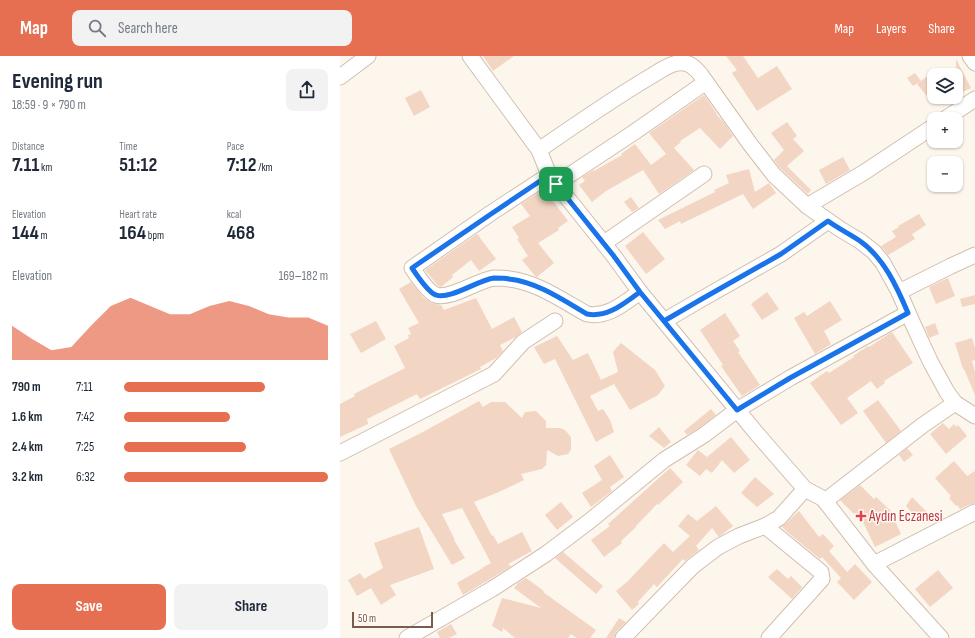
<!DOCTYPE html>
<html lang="en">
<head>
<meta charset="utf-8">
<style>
  body { margin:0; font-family:"Sofia Sans Condensed",sans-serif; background:#f2f2f3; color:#1f2937; height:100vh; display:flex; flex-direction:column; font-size:15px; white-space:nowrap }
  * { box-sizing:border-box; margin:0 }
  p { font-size:13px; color:#747a83 }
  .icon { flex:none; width:22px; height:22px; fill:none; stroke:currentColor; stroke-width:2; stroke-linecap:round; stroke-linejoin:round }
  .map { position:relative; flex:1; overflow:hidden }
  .side { display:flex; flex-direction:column; background:#fff; width:340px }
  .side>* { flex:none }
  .fabs { position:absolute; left:587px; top:12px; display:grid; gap:8px }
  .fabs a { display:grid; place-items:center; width:36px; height:36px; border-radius:8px; background:#fff; box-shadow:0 1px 3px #0004; font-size:20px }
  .scale { position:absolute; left:12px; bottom:10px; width:81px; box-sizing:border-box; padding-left:4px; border:2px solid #7a5c4d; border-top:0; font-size:11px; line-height:14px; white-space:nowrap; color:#7a5c4d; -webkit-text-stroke:3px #fffaf3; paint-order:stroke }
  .pin { position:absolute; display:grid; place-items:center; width:34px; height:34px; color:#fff; margin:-17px; border-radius:8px; box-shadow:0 2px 6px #0006 }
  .round { display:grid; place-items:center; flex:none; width:42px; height:42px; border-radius:8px; background:#f2f2f3 }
  .summary { display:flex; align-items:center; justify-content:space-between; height:68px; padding:0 12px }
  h1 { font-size:22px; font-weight:700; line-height:30px }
  .stats { display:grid; grid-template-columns:repeat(3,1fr); gap:6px; height:68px; padding:4px 12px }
  .stats div { display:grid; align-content:center }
  .stats b { font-size:20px; font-weight:700 }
  .stats small { font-size:11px; font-weight:400 }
  .stats p { font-size:11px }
  .chart { height:112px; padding:8px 12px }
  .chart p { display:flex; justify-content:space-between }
  .chart svg { width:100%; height:72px; margin-top:4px; fill:#e76f51; opacity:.7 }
  .action { display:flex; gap:8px; margin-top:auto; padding:8px 12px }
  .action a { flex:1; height:46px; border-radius:8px; background:#e76f51; color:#fff; font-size:16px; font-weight:700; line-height:46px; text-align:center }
  .action a+a { background:#f2f2f3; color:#1f2937 }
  ul { padding:0 12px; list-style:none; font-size:13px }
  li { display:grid; grid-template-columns:64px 48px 1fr; align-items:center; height:30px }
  li i { height:10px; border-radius:5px; background:#e76f51 }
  header { display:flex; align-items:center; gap:24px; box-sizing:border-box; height:56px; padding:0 20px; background:#e76f51; color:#fff }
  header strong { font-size:19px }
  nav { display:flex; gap:22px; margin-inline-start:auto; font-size:14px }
  .search { width:280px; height:36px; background:#f2f2f3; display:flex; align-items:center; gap:10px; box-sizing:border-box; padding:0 14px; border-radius:8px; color:#747a83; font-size:15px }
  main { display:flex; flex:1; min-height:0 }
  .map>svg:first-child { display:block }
</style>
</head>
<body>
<header>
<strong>Map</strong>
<div class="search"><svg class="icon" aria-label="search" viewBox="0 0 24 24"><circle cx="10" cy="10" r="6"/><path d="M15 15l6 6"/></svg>Search here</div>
<nav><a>Map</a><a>Layers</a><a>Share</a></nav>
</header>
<main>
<section class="side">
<div class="summary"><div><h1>Evening run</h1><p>18:59 · 9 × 790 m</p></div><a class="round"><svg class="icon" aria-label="share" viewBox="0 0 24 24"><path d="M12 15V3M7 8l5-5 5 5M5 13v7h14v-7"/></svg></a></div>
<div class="stats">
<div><p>Distance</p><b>7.11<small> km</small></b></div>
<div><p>Time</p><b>51:12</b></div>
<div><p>Pace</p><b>7:12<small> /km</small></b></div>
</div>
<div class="stats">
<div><p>Elevation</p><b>144<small> m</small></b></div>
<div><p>Heart rate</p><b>164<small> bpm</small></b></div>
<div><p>kcal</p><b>468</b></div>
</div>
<div class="chart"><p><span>Elevation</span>169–182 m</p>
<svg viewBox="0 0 160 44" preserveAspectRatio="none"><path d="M0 44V23L10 31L20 38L30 36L40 23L50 11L60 6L70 11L80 16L90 16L100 11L110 8L120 11L130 16L140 18L150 18L160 23V44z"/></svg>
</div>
<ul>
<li><b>790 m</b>7:11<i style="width:69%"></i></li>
<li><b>1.6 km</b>7:42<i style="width:52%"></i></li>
<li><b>2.4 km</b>7:25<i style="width:60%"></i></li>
<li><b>3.2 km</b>6:32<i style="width:100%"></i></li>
</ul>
<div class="action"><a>Save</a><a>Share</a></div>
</section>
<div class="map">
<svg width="635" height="582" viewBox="0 0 635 582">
  <rect width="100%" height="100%" fill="#fdf6ec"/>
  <g fill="#f3d5c3">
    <polygon points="143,0 174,0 153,15"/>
    <polygon points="386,0 403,0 418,22 437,10 452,33 417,55 392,17 397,14"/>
    <polygon points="616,3 631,32 616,39"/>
    <polygon points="594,15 594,49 577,28"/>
    <polygon points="575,17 581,25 573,30 567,22"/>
    <polygon points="81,34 90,51 74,60 65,42"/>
    <polygon points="364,39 377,58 376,58 385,68 393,80 380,93 360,72 340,85 341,86 334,92 354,114 319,138 303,114 266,135 252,146 239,129 245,125 242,121 254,114 254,115 282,99 281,98 295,88 311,109 326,98 309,77"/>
    <polygon points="447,66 457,80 453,83 464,95 447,110 471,134 468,138 441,113 434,104 444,94 431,77"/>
    <polygon points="503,101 510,114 486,128 479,114"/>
    <polygon points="409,113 415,136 429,127 436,137 413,153 403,138 341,168 340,165 325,173 318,164 375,136 374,134 389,127 386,119"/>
    <polygon points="204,133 228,165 218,172 219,174 198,187 214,207 197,221 196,221 182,204 188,200 177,183 179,182 172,171 190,160 181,148"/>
    <polygon points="291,141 299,152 292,156 284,146"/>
    <polygon points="579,158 586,169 572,178 575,183 548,199 541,190 556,181 552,175 559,171 558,170"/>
    <polygon points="303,176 325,203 306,218 285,190"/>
    <polygon points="137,178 156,203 139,215 131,204 112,219 113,221 101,231 98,230 85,214"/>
    <polygon points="608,222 615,240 596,248 589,231"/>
    <polygon points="71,226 84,242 92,247 101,249 104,254 136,242 152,273 174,261 182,276 176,281 160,289 163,295 156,302 140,311 141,313 80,343 77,338 27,363 28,368 0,381 0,348 15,340 14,338 65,312 54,290 69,282 68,279 71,278 68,272 79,267 59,233"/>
    <polygon points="427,236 439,253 422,264 411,248"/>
    <polygon points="635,239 635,248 622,251 620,243"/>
    <polygon points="490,245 502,264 484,275 491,288 475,298 454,262 464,256 467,260"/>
    <polygon points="385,257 400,280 393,285 400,295 398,296 420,329 402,340 381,310 383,309 360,274"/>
    <polygon points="36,265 46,283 21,297 10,278"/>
    <polygon points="595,267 599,278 589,282 585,271"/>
    <polygon points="552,276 573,307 544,325 545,327 537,333 531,325 507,342 518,357 501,369 470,327 487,315 489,317 514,301 513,300 528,290 529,291"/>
    <polygon points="217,280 233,304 248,297 261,324 278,316 273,296 281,287 315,314 325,330 318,339 290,354 274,328 250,340 258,355 263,353 270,364 274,376 256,386 215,303 204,308 194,291"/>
    <polygon points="632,282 635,292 635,304 632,305 635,316 635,339 624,313 623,313 615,287"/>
    <polygon points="538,344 561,375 546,387 523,355"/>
    <polygon points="139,345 143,351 151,346 165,346 182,362 185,356 196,355 206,365 206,372 220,372 225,374 231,381 231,394 228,398 218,400 207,394 206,409 202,413 181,418 184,424 159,436 134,446 152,480 153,479 158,488 182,476 192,495 168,508 171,510 147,525 123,539 117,527 143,512 142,512 151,507 122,452 102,458 115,484 114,484 125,502 112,509 76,450 49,393 83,376"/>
    <polygon points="371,353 376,359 359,372 347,379 344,375"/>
    <polygon points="603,367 609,373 614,368 616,371 618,369 627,380 606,398 590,378"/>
    <polygon points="319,371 331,386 324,392 309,380"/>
    <polygon points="391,381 410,404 394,417 382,404 372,417 366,413 360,420 346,409 358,394 367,401"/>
    <polygon points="567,392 573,399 564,406 559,399"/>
    <polygon points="270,399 284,421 270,431 272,435 251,451 242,437 262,424 254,410"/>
    <polygon points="614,405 627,420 635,415 635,447 631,448 620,453 617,449 616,450 609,442 611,440 595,422"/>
    <polygon points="330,412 343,426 318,449 317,448 296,470 296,471 281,485 282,487 264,501 251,484 270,470 268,468"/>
    <polygon points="415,421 434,438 417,451 401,437"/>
    <polygon points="520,429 534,443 536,441 550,454 561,478 535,491 524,468 500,444"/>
    <polygon points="572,441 588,457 580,466 566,450"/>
    <polygon points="221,446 233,461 217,474 205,459"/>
    <polygon points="376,450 393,470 379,481 372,472 356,490 359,494 345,505 343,503 317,531 314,528 298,546 299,548 292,554 276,535 288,525 324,487 333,496 350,480 338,470 348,458 357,465"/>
    <polygon points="459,455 479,481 483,478 494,490 489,495 507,516 515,508 532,526 514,544 497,526 501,522 482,501 480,503 446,475 442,471"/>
    <polygon points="79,471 94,513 50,529 56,539 41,549 31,532 17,540 8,524 20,517 24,523 43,512 34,487"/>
    <polygon points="223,496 263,530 256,538 215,502"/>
    <polygon points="437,513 448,523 451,520 462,531 452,543 428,521"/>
    <polygon points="598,514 613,532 590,551 575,533"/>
    <polygon points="186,522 204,535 203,536 256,574 250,582 237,582 231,578 228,582 175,582 163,572 162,576 152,570 162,542 201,552 174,532 178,527"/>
    <polygon points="279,562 286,566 276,576 274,582 266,582"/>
    <polygon points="111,568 117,578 109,582 100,582 97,576"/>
  </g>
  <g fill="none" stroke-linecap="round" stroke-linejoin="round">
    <defs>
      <g id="minor">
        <polyline points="130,0 199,94 209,119 273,199 300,236 418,379 465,433 482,442 485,445 534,508 601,582"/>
        <polyline points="630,0 635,7"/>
        <polyline points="0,21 28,0"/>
        <polyline points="605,63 635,43"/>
        <path d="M199,94C235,69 271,44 308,22C317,17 328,8 338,7C349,5 355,12 361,19L410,88L434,119L467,150L500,173L520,185L534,196L543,207L559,236L573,268L590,305L607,336L615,347L635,360"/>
        <path d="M209,119L151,157L72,212C76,218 89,237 96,239C110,244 138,224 154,222C159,222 165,222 169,223C197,226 223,245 247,258C268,262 284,247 300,236"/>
        <polyline points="216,128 293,77 366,26"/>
        <polyline points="467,150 523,117 594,70"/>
        <polyline points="264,187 364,118"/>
        <polyline points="559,236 611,210 635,199"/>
        <polyline points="324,265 360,244 441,198 488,165"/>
        <polyline points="0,397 154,318 183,286 215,265"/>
        <polyline points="485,445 583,369 615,347"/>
        <polyline points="425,470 481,516 482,523 465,542 429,582"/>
        <polyline points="534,508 635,456"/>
        <polyline points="67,582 152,533 206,498 251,464 324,404 364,379 397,354 450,322 568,257"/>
        <polyline points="283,582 353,510 378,491 399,480 425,470 439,462 465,433"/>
      </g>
    </defs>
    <use href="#minor" stroke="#d1beb0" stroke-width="17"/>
    <use href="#minor" stroke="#fff" stroke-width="15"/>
  </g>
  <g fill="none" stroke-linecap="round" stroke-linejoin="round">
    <defs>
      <path id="route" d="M216,128L273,199L300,236L397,354L450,322L568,257C557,231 544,202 520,185C510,178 499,173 488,165L441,198L360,244L324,265L300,236C284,247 268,262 247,258C223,244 197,226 169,223C165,222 159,222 154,222C138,224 110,244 96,239C89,237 76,218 72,212L151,158L209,119L216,128"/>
    </defs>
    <use href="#route" stroke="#fff" stroke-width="8"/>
    <use href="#route" stroke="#1a73e8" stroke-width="5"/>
  </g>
  <path fill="#e0444e" stroke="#fffaf3" stroke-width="1.5" d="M519 454h4v4h4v4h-4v4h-4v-4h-4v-4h4z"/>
  <g text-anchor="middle" stroke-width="3" stroke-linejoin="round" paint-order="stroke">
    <g font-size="15" fill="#be3a42" stroke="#fffaf3" text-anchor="start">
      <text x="529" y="465">Aydın Eczanesi</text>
    </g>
  </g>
</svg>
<div class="fabs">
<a><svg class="icon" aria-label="layers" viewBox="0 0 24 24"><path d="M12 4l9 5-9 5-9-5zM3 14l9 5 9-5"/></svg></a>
<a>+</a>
<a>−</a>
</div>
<div class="scale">50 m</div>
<div class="pin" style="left:216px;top:128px;background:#1e9e55"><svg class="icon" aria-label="arrive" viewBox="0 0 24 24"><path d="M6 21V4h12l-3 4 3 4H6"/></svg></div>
</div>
</main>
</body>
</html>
